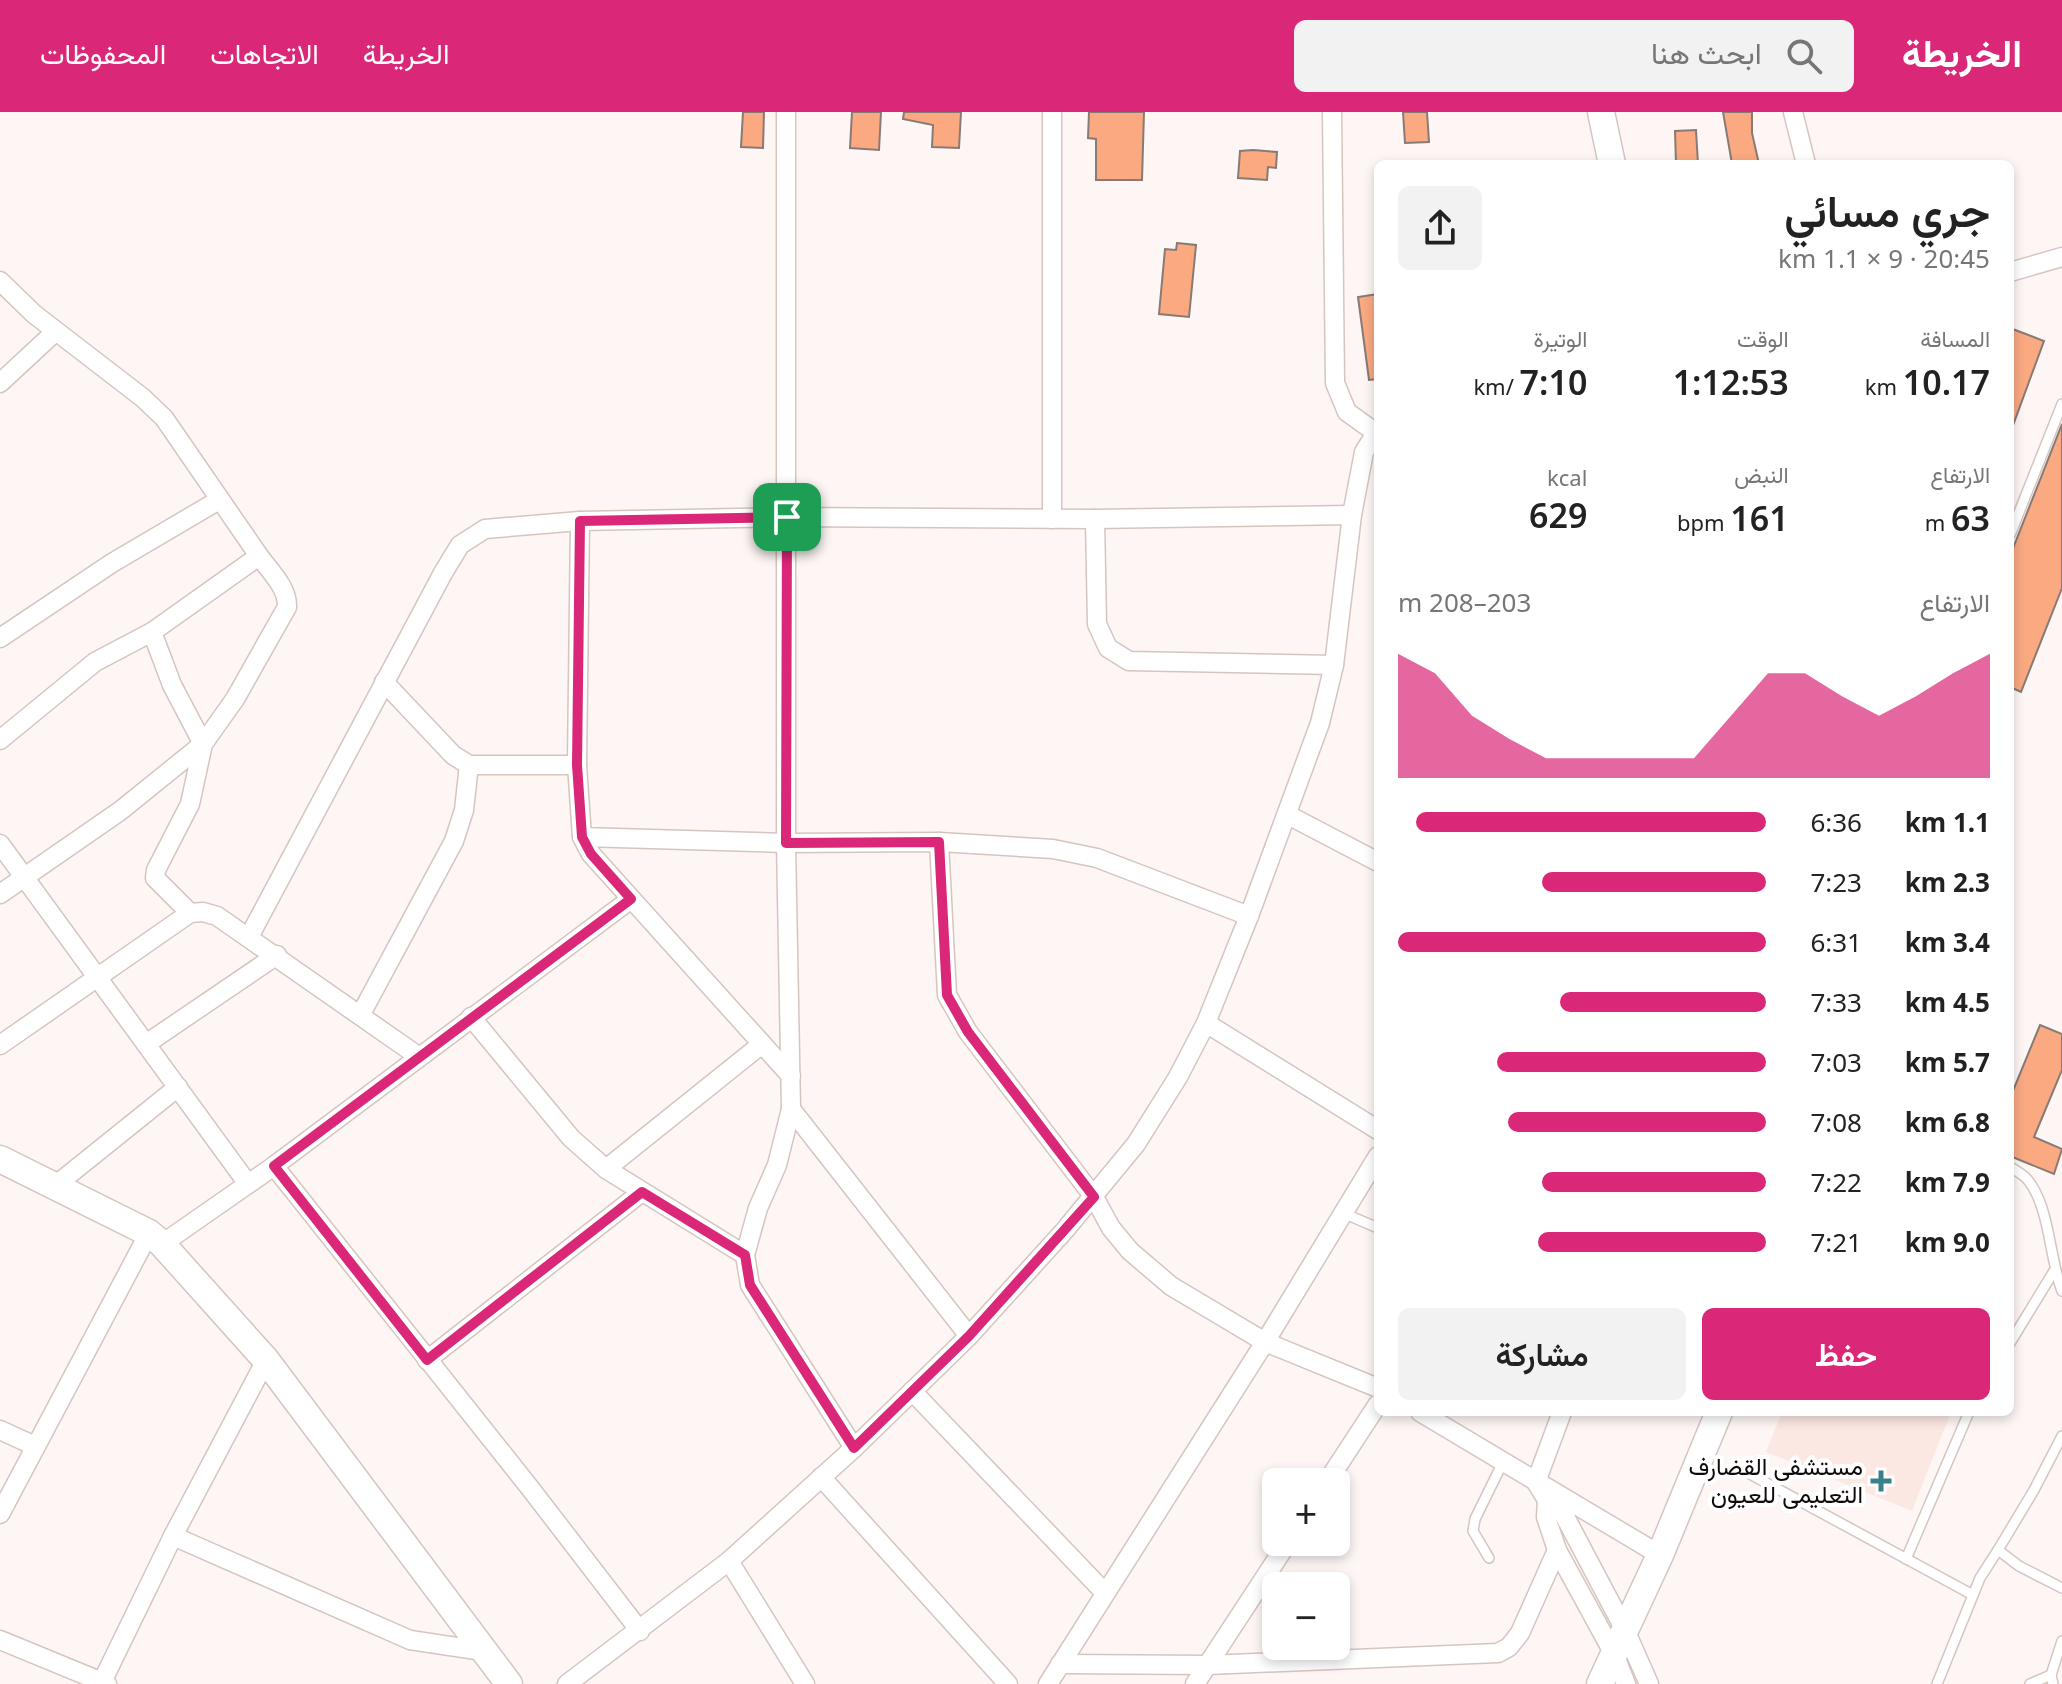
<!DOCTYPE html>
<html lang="ar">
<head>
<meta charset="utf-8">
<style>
  body { margin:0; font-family:"Noto Sans",Vazirmatn,sans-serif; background:#f2f2f2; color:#222; direction:rtl; height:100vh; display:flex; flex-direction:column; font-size:30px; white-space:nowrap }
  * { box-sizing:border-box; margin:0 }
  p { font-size:26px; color:#767676 }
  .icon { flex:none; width:44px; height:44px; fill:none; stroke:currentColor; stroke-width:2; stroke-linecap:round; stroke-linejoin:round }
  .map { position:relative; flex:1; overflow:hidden; direction:ltr }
  .panel { position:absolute; left:1374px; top:48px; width:640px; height:1256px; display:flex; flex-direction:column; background:#fff; border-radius:12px; box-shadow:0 4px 12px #0003; direction:rtl }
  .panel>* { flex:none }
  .controls { position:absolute; left:1262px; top:1356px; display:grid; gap:16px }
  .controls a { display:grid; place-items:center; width:88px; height:88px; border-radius:12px; background:#fff; box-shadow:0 4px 12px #0003; font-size:40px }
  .pin { position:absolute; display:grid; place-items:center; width:68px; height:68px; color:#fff; margin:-34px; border-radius:16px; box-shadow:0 4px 12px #0006 }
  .round { display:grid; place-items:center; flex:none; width:84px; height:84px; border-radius:12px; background:#f2f2f2 }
  .summary { display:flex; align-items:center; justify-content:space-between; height:136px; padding:0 24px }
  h1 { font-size:44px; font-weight:600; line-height:60px }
  .stats { display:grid; grid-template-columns:repeat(3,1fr); gap:12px; height:136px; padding:8px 24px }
  .stats div { display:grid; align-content:center }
  .stats b { font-size:34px; font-weight:600 }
  .stats small { font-size:22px; font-weight:400 }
  .stats p { font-size:22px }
  .chart { height:224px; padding:16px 24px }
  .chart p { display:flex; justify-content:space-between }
  .chart svg { width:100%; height:144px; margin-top:8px; fill:#db2777; opacity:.7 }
  .action { display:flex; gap:16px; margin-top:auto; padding:16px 24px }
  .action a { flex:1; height:92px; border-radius:12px; background:#db2777; color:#fff; font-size:32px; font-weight:600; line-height:92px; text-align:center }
  .action a+a { background:#f2f2f2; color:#222 }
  ul { padding:0 24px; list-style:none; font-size:26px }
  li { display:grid; grid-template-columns:128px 96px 1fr; align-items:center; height:60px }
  li i { height:20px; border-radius:10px; background:#db2777 }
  header { display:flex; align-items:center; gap:48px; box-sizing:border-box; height:112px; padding:0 40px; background:#db2777; color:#fff }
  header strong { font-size:38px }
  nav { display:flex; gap:44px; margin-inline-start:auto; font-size:28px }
  .search { width:560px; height:72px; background:#f2f2f2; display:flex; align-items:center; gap:20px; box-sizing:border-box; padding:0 28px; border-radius:12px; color:#767676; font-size:30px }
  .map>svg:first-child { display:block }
</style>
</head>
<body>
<header>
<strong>الخريطة</strong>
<div class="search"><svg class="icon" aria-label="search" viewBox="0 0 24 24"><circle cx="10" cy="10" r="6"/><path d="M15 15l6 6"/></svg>ابحث هنا</div>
<nav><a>الخريطة</a><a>الاتجاهات</a><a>المحفوظات</a></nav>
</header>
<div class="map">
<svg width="2062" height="1572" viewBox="0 0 2062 1572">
  <rect width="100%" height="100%" fill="#fdf6f4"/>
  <polygon fill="#fce8e2" points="1782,1300 1951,1300 1912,1399 1766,1340"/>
  <g fill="#faa981" stroke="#887a74" stroke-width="2">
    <polygon points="743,0 764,0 763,36 741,35"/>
    <polygon points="852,0 881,0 879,38 850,36"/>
    <polygon points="904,0 961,0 959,36 932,35 933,13 903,7"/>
    <polygon points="1089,0 1144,0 1142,68 1096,68 1096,27 1088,26"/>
    <polygon points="1403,0 1427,0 1429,30 1405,31"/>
    <polygon points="1723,0 1752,0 1752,21 1759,52 1732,52"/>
    <polygon points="1696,18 1698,52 1676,52 1675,19"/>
    <polygon points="1253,38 1277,40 1276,56 1268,55 1267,68 1238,66 1240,39"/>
    <polygon points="1177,131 1196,133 1189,205 1159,202 1165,137 1176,138"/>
    <polygon points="1378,182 1378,267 1369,268 1358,185"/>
    <polygon points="2010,216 2044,229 2012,316 2010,315"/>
    <polygon points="2062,312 2062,476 2021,580 2010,575 2010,444"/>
    <polygon points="2040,913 2062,922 2062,958 2034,1025 2062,1037 2054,1062 2010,1044 2010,986"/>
  </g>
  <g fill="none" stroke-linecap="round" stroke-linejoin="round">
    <defs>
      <g id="lane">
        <polyline points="2010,423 2062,292"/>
        <path d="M2010,1055C2015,1058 2022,1062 2026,1066C2050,1092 2049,1146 2062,1179"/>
        <polyline points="1343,1101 1378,1116"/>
        <polyline points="2010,1231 2054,1159"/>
        <polyline points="2062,1324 2034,1378 1998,1438 2019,1454 2062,1476"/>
        <polyline points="1750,1362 1973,1483"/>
        <polyline points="1489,1446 1473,1419 1475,1407 1503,1350"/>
        <polyline points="1906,1447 1969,1300"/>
        <polyline points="1937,1572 1980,1466 1998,1438"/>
        <polyline points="2030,1572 2051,1563"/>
        <polyline points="2053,1572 2051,1563 2062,1529"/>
      </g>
      <g id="street">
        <polyline points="786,0 786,731 791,997 777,1053 758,1096 745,1143 750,1173 854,1336"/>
        <polyline points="1052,0 1052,407"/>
        <polyline points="1332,0 1335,271 1347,300 1375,320"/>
        <polyline points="1793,0 1806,52"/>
        <polyline points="2010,160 2062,145"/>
        <polyline points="0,169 34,202 143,286 164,306 259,444 152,520 172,573 203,632 190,692 156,758 155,766 190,801"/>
        <polyline points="0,271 55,220"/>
        <polyline points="1095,407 1097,512 1108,536 1129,549 1334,553"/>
        <polyline points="580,409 577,653 582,725 786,731 939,730 1053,737 1097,746 1249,804"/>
        <polyline points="0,526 112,451 219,388"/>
        <polyline points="384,570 453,643 469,653 577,653"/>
        <polyline points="0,628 95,550 152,520"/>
        <polyline points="1288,703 1378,750"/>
        <polyline points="582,725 591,742 791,964"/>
        <polyline points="939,730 947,883 968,920 1094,1085 1111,1116 1130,1139 1171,1174 1265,1230 1378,1276"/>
        <polyline points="0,732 248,1072"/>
        <path d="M0,782L120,699L203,632L235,587L287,495C288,476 270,459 259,444"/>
        <polyline points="249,825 443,461 460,433 485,417 580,409 787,405 1095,407 1352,403"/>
        <polyline points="361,902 454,729 464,698 469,653"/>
        <polyline points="471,905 571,1026 606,1057 745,1143"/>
        <polyline points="1206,911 1378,1018"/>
        <polyline points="146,932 277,843"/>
        <polyline points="0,933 190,801 203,800 217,804 418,944"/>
        <polyline points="791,997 969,1224"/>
        <polyline points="274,1054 530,1376 640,1519"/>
        <polyline points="606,1057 762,932"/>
        <polyline points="56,1073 178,975"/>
        <polyline points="162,1132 274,1054 631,787"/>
        <polyline points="427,1248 642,1080"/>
        <polyline points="912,1279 1105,1481"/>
        <polyline points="1420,1300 1660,1443"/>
        <polyline points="1562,1300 1536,1370 1547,1388 1562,1399 1626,1520 1649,1572"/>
        <polyline points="0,1318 35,1334"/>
        <polyline points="821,1365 1008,1572"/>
        <polyline points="1327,1370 1378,1292"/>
        <polyline points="1547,1388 1546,1405 1557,1438 1615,1544 1626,1572"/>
        <polyline points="0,1402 149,1121"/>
        <polyline points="173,1424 410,1528 483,1539"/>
        <polyline points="729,1449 805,1572"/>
        <polyline points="0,1528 107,1572"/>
        <polyline points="1060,1552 1208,1553 1498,1541 1509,1535 1520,1521 1557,1438"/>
        <polyline points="102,1570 173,1424 266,1248"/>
        <polyline points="567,1572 729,1449 854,1336 969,1224 1065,1118 1136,1032 1178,965 1206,911 1249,804 1320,611 1334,553 1352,403 1364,340 1378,318"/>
        <polyline points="1048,1572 1265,1230 1378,1044"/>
        <polyline points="1195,1572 1288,1430"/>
      </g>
      <g id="secondary">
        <polyline points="1601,0 1612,52"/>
        <polyline points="0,1047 149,1121 162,1132 266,1248 509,1572"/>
        <polyline points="1600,1572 1660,1443 1719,1300"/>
      </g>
    </defs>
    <use href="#lane" stroke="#d5c5bf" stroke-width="12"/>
    <use href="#street" stroke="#d5c5bf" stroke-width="21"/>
    <use href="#secondary" stroke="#d5c5bf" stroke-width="29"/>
    <use href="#lane" stroke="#fff" stroke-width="9"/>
    <use href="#street" stroke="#fff" stroke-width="18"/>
    <use href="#secondary" stroke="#fff" stroke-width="26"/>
  </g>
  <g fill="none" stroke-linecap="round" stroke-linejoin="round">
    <defs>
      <polygon id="route" points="787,405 786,731 939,730 947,883 968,920 1094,1085 969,1224 854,1336 750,1173 745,1143 642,1080 427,1248 274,1054 631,787 591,742 582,725 577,653 580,409"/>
    </defs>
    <use href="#route" stroke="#fff" stroke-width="16"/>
    <use href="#route" stroke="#db2777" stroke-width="10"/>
  </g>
  <path fill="#398089" stroke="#fff" stroke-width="3" d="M1877 1357h8v8h8v8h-8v8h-8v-8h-8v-8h8z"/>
  <g text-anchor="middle" stroke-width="8" stroke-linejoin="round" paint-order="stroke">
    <g font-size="24" fill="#0f0a09" stroke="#fff" text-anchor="end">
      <text x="1863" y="1363">مستشفى القضارف<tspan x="1863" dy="28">التعليمى للعيون</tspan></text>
    </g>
  </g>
</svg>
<div class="controls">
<a>+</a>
<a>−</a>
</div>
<div class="pin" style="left:787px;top:405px;background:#1e9e55"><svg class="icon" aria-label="arrive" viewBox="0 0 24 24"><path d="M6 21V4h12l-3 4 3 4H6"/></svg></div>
<section class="panel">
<div class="summary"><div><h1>جري مسائي</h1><p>20:45 · 9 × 1.1 km</p></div><a class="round"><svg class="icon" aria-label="share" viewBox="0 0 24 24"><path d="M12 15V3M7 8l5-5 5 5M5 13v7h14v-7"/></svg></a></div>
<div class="stats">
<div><p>المسافة</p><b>10.17<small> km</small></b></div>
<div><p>الوقت</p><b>1:12:53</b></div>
<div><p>الوتيرة</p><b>7:10<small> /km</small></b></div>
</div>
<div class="stats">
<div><p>الارتفاع</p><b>63<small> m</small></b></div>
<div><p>النبض</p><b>161<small> bpm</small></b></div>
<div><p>kcal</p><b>629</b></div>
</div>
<div class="chart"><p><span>الارتفاع</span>203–208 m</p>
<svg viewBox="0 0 160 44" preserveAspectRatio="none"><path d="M0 44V6L10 12L20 25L30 32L40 38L50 38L60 38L70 38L80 38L90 25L100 12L110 12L120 19L130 25L140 19L150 12L160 6V44z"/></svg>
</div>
<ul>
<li><b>1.1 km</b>6:36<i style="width:95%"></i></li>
<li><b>2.3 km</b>7:23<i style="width:61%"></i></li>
<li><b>3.4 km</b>6:31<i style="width:100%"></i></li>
<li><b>4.5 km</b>7:33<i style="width:56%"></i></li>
<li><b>5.7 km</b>7:03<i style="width:73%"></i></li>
<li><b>6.8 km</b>7:08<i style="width:70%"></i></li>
<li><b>7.9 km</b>7:22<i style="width:61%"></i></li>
<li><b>9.0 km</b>7:21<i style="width:62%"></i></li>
</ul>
<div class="action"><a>حفظ</a><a>مشاركة</a></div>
</section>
</div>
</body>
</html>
